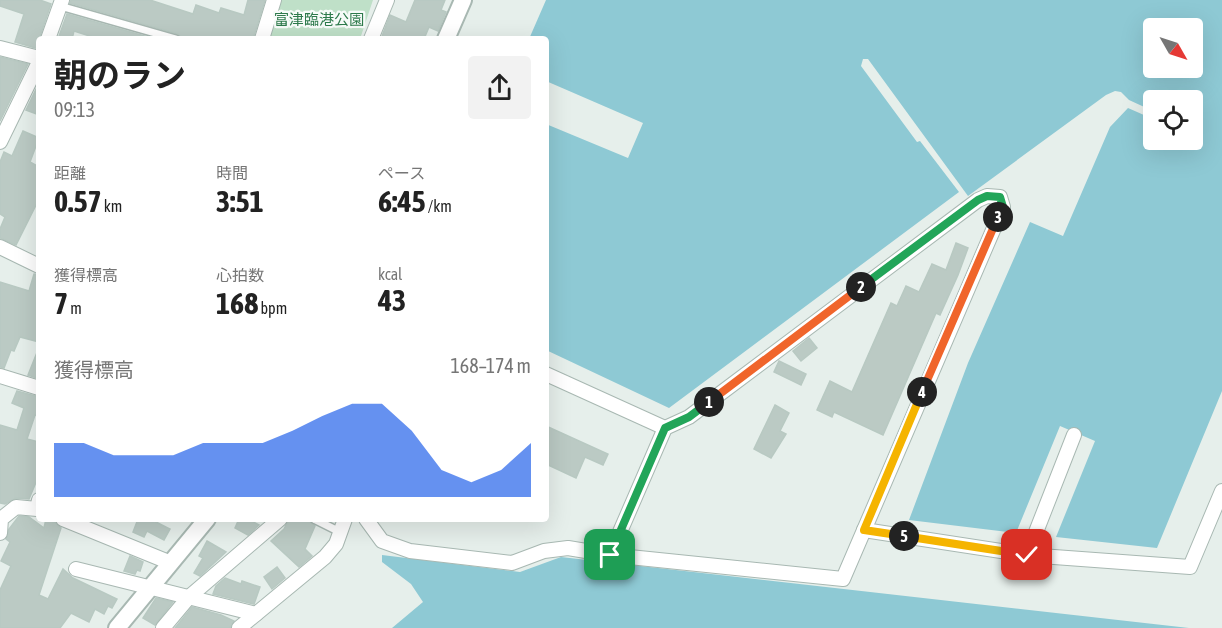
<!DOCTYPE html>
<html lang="ja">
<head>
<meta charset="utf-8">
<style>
  body { margin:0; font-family:"Asap Condensed","Noto Sans JP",sans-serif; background:#f2f2f2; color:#222; height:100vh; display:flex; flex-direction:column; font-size:22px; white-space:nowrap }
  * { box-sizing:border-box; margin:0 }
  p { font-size:20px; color:#767676 }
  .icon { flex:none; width:33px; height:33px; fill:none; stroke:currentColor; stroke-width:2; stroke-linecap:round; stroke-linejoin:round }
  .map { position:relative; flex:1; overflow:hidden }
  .side { position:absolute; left:36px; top:36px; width:513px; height:486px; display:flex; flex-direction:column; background:#fff; border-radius:6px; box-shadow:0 6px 24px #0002 }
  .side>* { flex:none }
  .needle { width:39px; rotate:129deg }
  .controls { position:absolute; left:1143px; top:18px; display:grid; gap:12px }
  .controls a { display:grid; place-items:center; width:60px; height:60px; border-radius:6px; background:#fff; box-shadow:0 6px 24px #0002; font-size:30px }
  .pin { position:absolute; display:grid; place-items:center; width:51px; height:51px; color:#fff; margin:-26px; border-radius:12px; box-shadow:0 3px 9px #0006 }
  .km { position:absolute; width:30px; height:30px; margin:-15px; border-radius:50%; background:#222; color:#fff; font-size:16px; line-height:30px; text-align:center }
  .round { display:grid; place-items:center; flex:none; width:63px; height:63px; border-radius:6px; background:#f2f2f2 }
  .overview { display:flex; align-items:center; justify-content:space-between; height:102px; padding:0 18px }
  h1 { font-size:33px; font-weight:700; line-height:45px }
  .stats { display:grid; grid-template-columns:repeat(3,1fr); gap:9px; height:102px; padding:6px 18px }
  .stats div { display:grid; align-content:center }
  .stats b { font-size:30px; font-weight:700 }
  .stats small { font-size:16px; font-weight:400 }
  .stats p { font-size:16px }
  .chart { height:168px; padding:12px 18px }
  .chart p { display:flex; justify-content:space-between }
  .chart svg { width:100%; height:108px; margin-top:6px; fill:#2563eb; opacity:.7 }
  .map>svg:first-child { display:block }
</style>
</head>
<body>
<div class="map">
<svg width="1222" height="628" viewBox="0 0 1222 628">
  <rect width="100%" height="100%" fill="#e6efeb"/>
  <polygon fill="#bfe0c8" points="277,0 373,0 360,39 266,39"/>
  <g fill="#8ec9d4" fill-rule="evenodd">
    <path d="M546,0H1222V391L1157,548L1056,537L1095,441L1060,426L1016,533L909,520L968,363L1030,222L1063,236L1110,127L1128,108L1153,119L1154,140H1192V100H1154L1153,111L1129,100L1121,92L1115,91L1106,95L968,196L868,59H863L861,66L917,142L920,141L959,192L669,408L546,350V124L628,158L643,123L546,81V39H529ZM1154,28H1192V68H1154Z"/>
    <polygon points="382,555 520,572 561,557 1189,628 392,628 423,602 411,584 382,562"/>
  </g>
  <g fill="#bbcac4" stroke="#b8c9c2" stroke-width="1.5">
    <polygon points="0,0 40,0 51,4 40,36 39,49 15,42 24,14 0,6"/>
    <polygon points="71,0 150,0 193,14 196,5 219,13 221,8 244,15 248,0 265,0 253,39 182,39 178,34 70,3"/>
    <polygon points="415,0 445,0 441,10 446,12 438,31 429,27 424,39 381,39 390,15 406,22"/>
    <polygon points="67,14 155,39 99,39 74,31 72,39 58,39"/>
    <polygon points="0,57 28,64 0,121"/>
    <polygon points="39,83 39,115 26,110"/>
    <polygon points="23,131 39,138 30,162 39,167 39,199 16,245 0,238 0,229 5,217 0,214 0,162 4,152 12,156"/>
    <polygon points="956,243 968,248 958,275 940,315 936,313 883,435 834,412 832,417 817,410 830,381 852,392 891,303 897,306 906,286 919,292 932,264 946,270"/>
    <polygon points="34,274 39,275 39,342 20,337 14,351 11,350 4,368 0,367 0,282 29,291"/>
    <polygon points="809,338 817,348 801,361 793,351"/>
    <polygon points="38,350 39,350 39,379 28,375"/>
    <polygon points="779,361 806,374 801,385 774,372"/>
    <polygon points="17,391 39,397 39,416 35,415 27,439 39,442 39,475 29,499 16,498 5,504 0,503 0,425 17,430 24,408 12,403"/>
    <polygon points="775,405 789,413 780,431 786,434 771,458 754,449"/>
    <polygon points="546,426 608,454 603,465 585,457 576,478 546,464"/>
    <polygon points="19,516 29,517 44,528 46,519 55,522 61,528 39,595 48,599 63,569 73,578 117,599 112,608 108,606 104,614 95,609 89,622 71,613 60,628 0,628 0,590 11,566 1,561 10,542 6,539 9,529"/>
    <polygon points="138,519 153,522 154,521 170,529 164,540 147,531 144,537 133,532"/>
    <polygon points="239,519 248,519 259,525 248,535 235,528"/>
    <polygon points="289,519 307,519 315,526 305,549 312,556 299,567 271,541 284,529"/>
    <polygon points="207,541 226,552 200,576 194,573 203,558 199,556"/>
    <polygon points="130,556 143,562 140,571 137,570 135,574 124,571"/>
    <polygon points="277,567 285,578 272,589 264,577"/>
    <polygon points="225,578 241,584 242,581 260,587 254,604 213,594 216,586"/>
    <polygon points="156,598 173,602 155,625 143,618"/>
    <polygon points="192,607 221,615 234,621 230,628 175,628"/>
  </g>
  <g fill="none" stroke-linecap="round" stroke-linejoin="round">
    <defs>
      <g id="service">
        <polyline points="60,6 176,39"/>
        <polyline points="314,519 340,532"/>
      </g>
      <g id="minor">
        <polyline points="48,39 62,0"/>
        <polyline points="262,39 274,0"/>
        <polyline points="371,39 387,0"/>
        <polyline points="0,48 39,58"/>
        <polyline points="0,142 39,62"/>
        <polyline points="0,247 39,266"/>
        <polyline points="546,374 665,428"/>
        <polyline points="0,376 39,388"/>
        <polyline points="63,519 171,563"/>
        <polyline points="366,519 382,541 410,551 512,563 544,551 568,548 610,555 843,579 1003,207 1000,197 987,196 978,200 689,417 665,428 610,555"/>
        <polyline points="864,530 1027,555 1190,567 1222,491"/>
        <polyline points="0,533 1,519 16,507 37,509 39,500"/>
        <polyline points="1027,555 1074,435"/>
        <polyline points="76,569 256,614"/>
        <polyline points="163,628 189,597 280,519"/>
        <polyline points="239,628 325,557 336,544 345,519"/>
      </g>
      <g id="tertiary">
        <polyline points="446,39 463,0"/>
        <polyline points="117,628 207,519"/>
      </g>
    </defs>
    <use href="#service" stroke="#a8b8b2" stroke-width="10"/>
    <use href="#minor" stroke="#a8b8b2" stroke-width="16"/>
    <use href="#tertiary" stroke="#a8b8b2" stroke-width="20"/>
    <use href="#service" stroke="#fff" stroke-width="7"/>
    <use href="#minor" stroke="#fff" stroke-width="14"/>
    <use href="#tertiary" stroke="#fff" stroke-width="16"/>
  </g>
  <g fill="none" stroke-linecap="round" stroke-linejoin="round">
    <defs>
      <polyline id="split-1" points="610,555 665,428 689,417 709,402"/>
      <polyline id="split-2" points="709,402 861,287"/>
      <polyline id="split-3" points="861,287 978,200 987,196 1000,197 1003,207 998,217"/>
      <polyline id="split-4" points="922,392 998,217"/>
      <polyline id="split-5" points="904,536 864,530 922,392"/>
      <polyline id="split-6" points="904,536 1027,555"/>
    </defs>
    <use href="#split-1" stroke="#fff" stroke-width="12"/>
    <use href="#split-2" stroke="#fff" stroke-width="12"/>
    <use href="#split-3" stroke="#fff" stroke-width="12"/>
    <use href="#split-4" stroke="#fff" stroke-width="12"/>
    <use href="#split-5" stroke="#fff" stroke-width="12"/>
    <use href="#split-6" stroke="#fff" stroke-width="12"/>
    <use href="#split-1" stroke="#22a559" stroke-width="8"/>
    <use href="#split-2" stroke="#f0652b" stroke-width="8"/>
    <use href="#split-3" stroke="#22a559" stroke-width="8"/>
    <use href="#split-4" stroke="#f0652b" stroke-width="8"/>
    <use href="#split-5" stroke="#f5b400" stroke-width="8"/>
    <use href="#split-6" stroke="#f5b400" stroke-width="8"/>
  </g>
  <g text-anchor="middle" stroke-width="4.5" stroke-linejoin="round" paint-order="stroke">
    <g font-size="15" fill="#2d7a4b" stroke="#f7fbf9">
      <text x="319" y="25">富津臨港公園</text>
    </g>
  </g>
</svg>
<div class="controls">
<a><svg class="needle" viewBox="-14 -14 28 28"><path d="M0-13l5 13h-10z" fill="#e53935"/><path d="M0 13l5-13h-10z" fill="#767676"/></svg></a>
<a><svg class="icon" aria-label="locate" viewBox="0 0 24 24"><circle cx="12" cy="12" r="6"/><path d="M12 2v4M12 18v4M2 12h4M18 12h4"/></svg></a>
</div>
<div class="pin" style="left:610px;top:555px;background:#1e9e55"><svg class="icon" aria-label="arrive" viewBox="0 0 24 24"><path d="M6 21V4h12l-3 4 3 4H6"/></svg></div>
<div class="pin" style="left:1027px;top:555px;background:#d93025"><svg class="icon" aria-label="check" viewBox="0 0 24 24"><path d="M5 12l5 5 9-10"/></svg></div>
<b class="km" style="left:709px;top:402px">1</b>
<b class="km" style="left:861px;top:287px">2</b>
<b class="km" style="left:998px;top:217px">3</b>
<b class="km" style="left:922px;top:392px">4</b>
<b class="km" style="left:904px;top:536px">5</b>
<section class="side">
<div class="overview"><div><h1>朝のラン</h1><p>09:13</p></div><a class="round"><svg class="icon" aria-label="share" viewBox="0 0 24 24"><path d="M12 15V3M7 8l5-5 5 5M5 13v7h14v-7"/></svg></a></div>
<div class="stats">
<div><p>距離</p><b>0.57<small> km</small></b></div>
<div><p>時間</p><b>3:51</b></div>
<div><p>ペース</p><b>6:45<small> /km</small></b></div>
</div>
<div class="stats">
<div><p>獲得標高</p><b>7<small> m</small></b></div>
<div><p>心拍数</p><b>168<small> bpm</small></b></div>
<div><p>kcal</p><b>43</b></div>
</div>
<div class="chart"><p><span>獲得標高</span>168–174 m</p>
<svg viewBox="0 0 160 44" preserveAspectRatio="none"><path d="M0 44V22L10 22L20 27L30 27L40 27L50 22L60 22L70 22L80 17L90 11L100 6L110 6L120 17L130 33L140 38L150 33L160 22V44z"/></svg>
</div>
</section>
</div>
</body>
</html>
